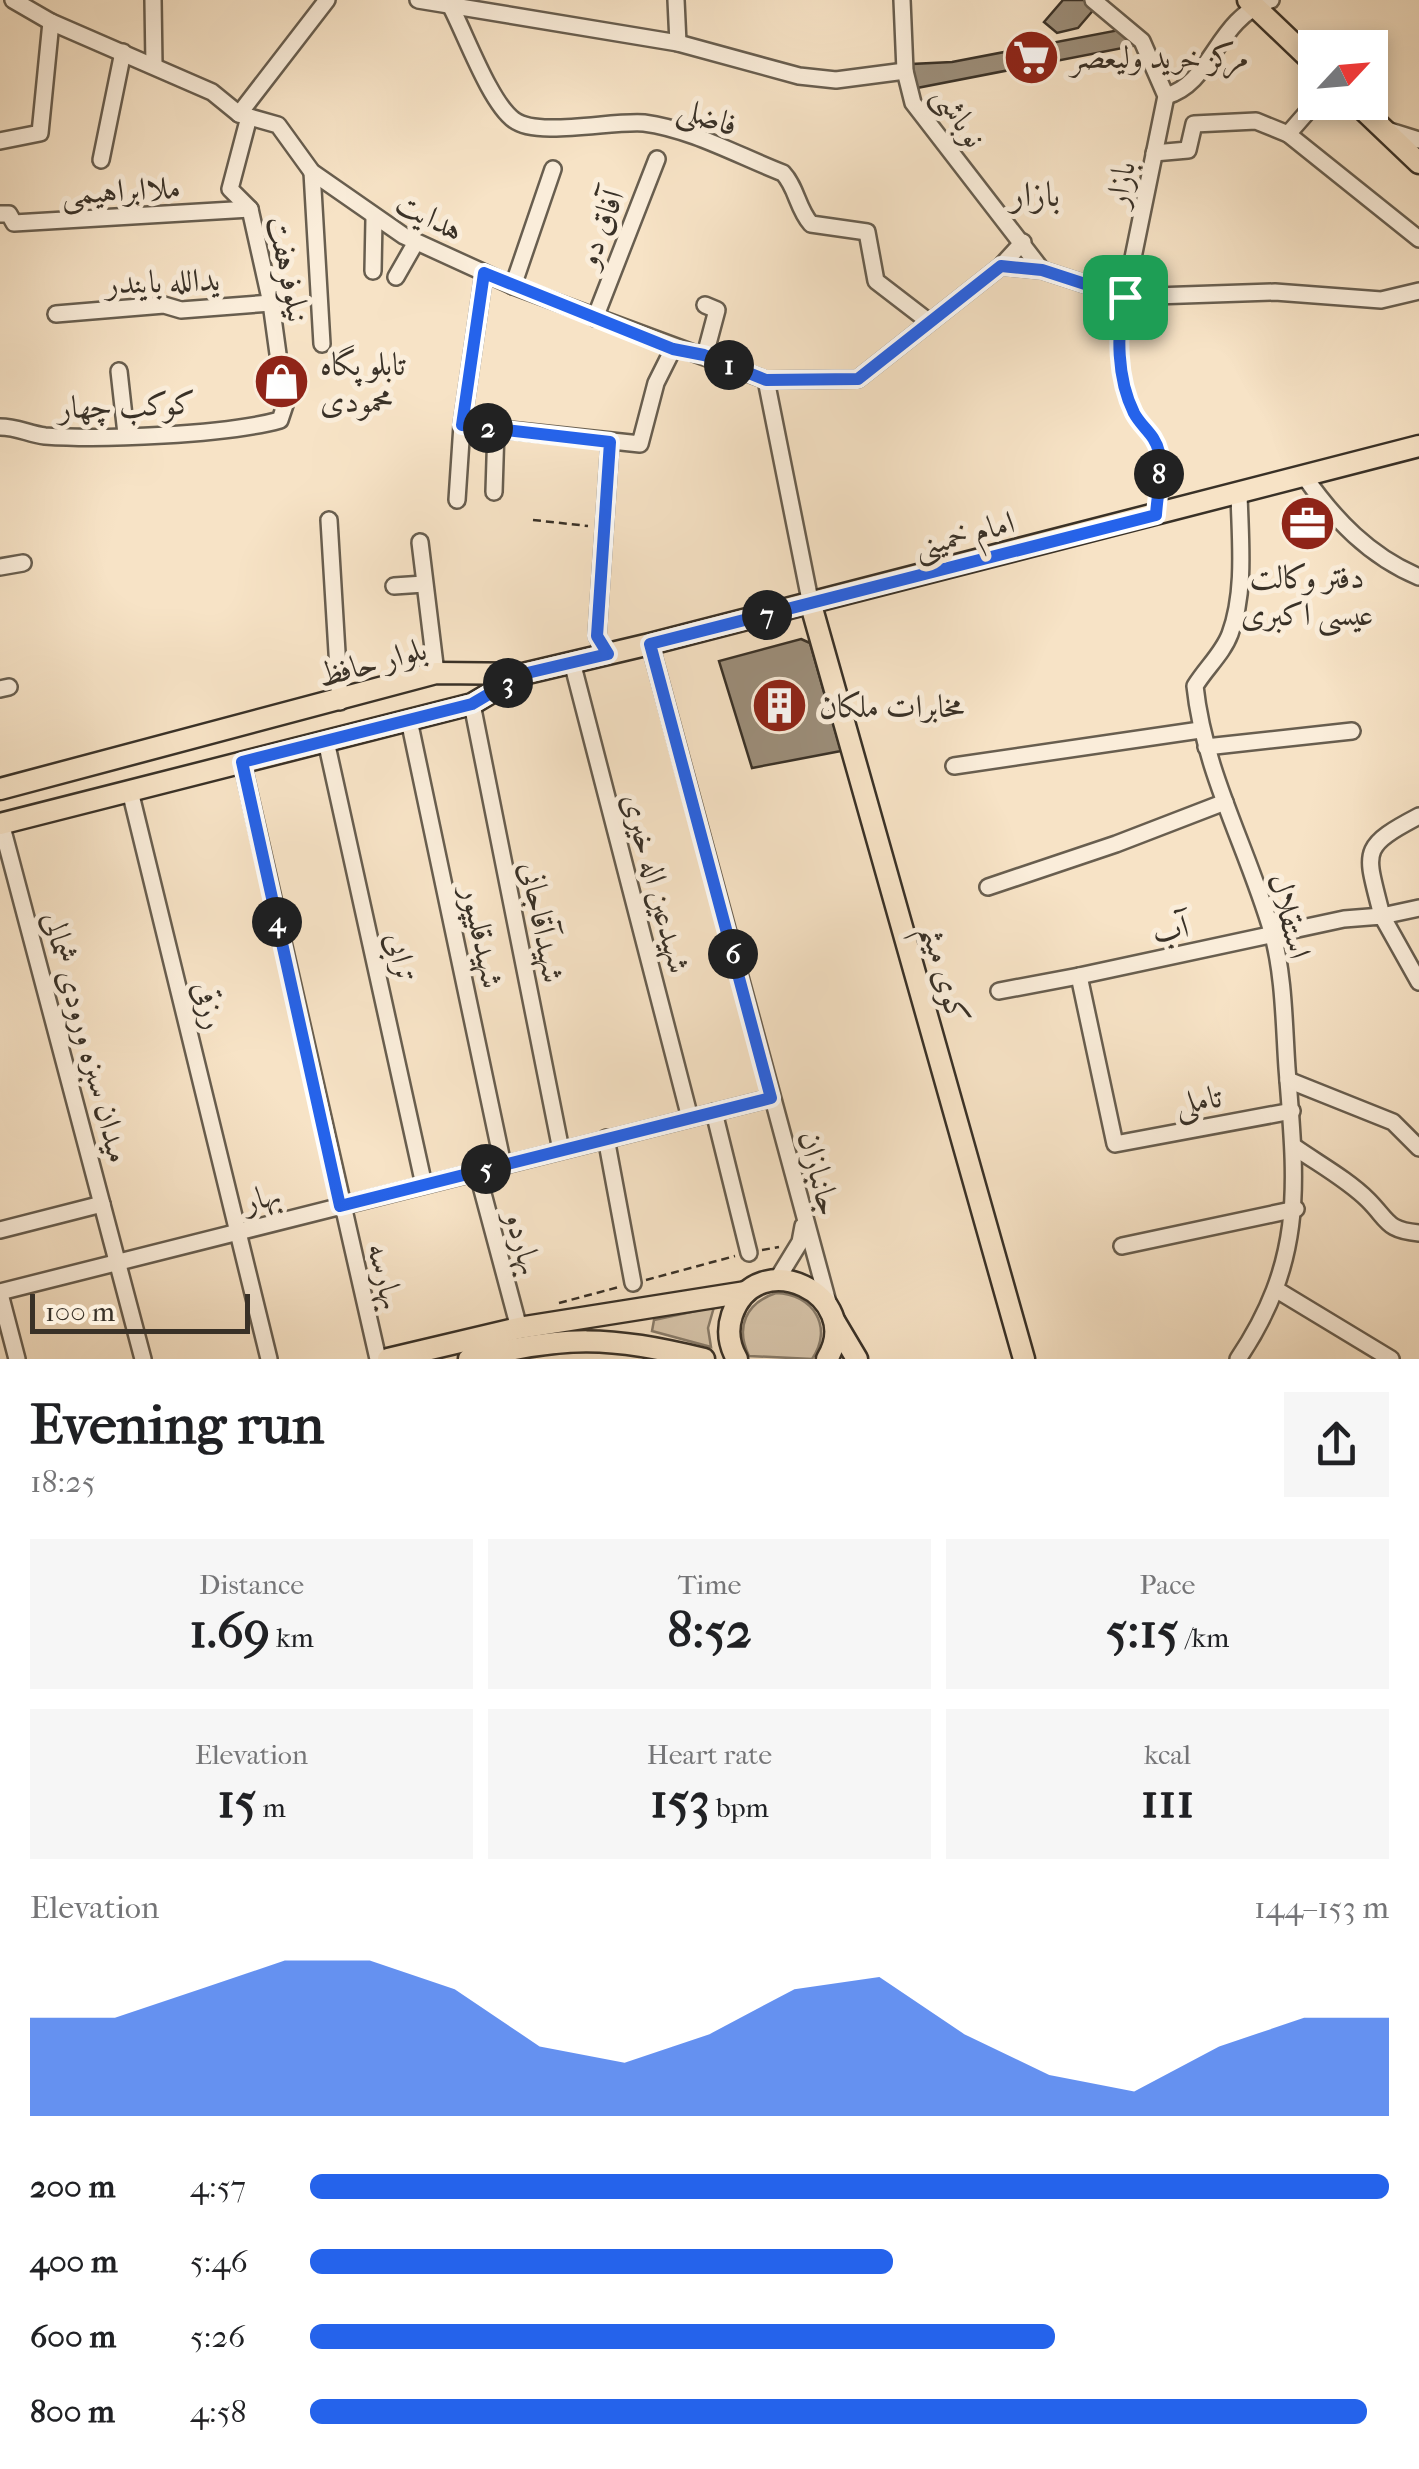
<!DOCTYPE html>
<html lang="en">
<head>
<meta charset="utf-8">
<style>
  body { margin:0; font-family:"IM FELL French Canon",Amiri,serif; background:#f6f6f6; color:#202124; height:100vh; display:flex; flex-direction:column; font-size:38px; white-space:nowrap }
  * { box-sizing:border-box; margin:0 }
  p { font-size:32px; color:#757577 }
  .icon { flex:none; width:55px; height:55px; fill:none; stroke:currentColor; stroke-width:2; stroke-linecap:round; stroke-linejoin:round }
  .map { position:relative; height:1359px; overflow:hidden }
  .sheet { display:flex; flex-direction:column; background:#fff; flex:1 }
  .sheet>* { flex:none }
  .needle { width:65px; rotate:64deg }
  .tools { position:absolute; left:1298px; top:30px; display:grid; gap:20px }
  .tools a { display:grid; place-items:center; width:90px; height:90px; border-radius:0px; background:#fff; box-shadow:0 5px 15px #0003; font-size:50px }
  .scale { position:absolute; left:30px; bottom:25px; width:220px; box-sizing:border-box; padding-left:10px; border:5px solid #393127; border-top:0; font-size:28px; line-height:35px; white-space:nowrap; color:#393127; -webkit-text-stroke:8px #faedda; paint-order:stroke }
  .pin { position:absolute; display:grid; place-items:center; width:85px; height:85px; color:#fff; margin:-42px; border-radius:20px; box-shadow:0 5px 15px #0006 }
  .km { position:absolute; width:50px; height:50px; margin:-25px; border-radius:50%; background:#222; color:#fff; font-size:28px; line-height:50px; text-align:center }
  .round { display:grid; place-items:center; flex:none; width:105px; height:105px; border-radius:0px; background:#f6f6f6 }
  .head { display:flex; align-items:center; justify-content:space-between; height:170px; padding:0 30px }
  h1 { font-size:55px; font-weight:800; line-height:75px }
  .figures { display:grid; grid-template-columns:repeat(3,1fr); gap:15px; height:170px; padding:10px 30px }
  .figures div { display:grid; align-content:center; border-radius:0px; background:#f6f6f6; text-align:center }
  .figures b { font-size:50px; font-weight:800 }
  .figures small { font-size:28px; font-weight:400 }
  .figures p { font-size:28px }
  .chart { height:280px; padding:20px 30px }
  .chart p { display:flex; justify-content:space-between }
  .chart svg { width:100%; height:180px; margin-top:10px; fill:#2563eb; opacity:.7 }
  ul { padding:0 30px; list-style:none; font-size:32px }
  li { display:grid; grid-template-columns:160px 120px 1fr; align-items:center; height:75px }
  li i { height:25px; border-radius:12px; background:#2563eb }
  .map>svg:first-child { display:block }
</style>
</head>
<body>
<div class="map">
<svg width="1419" height="1359" viewBox="0 0 1419 1359">
  <rect width="100%" height="100%" fill="#f7e3c6"/>
  <filter id="stains"><feTurbulence type="fractalNoise" baseFrequency=".002" numOctaves="4"/><feColorMatrix values="0 0 0 0 .2 0 0 0 0 .09 0 0 0 0 .02 0 0 0 .5 -.17"/></filter>
  <radialGradient id="worn" r=".72"><stop offset=".6" stop-color="#630" stop-opacity="0"/><stop offset="1" stop-color="#630" stop-opacity=".3"/></radialGradient>
  <g fill="#d7c5ab" stroke="#887b69" stroke-width="2.5">
    <path d="M776,1293C813,1294 834,1327 812,1359L749,1356C735,1327 746,1303 776,1293Z"/>
    <polygon points="714,1307 708,1328 711,1347 652,1331 654,1320"/>
  </g>
  <g fill="#9c8e7a" stroke="#393127" stroke-width="2.5">
    <polygon points="1063,0 1088,0 1096,7 1078,28 1057,33 1044,22"/>
    <polygon points="1119,30 1133,46 917,88 912,64 952,62"/>
    <polygon points="801,639 810,643 841,751 752,768 719,661"/>
  </g>
  <g fill="none" stroke-linecap="round" stroke-linejoin="round">
    <defs>
      <g id="minor">
        <polyline points="13,0 51,22 212,92 239,114 278,125 312,172 404,236 513,286 766,380 811,605"/>
        <polyline points="153,0 154,65"/>
        <polyline points="418,0 678,43 799,76 836,80 905,71"/>
        <polyline points="676,0 678,43"/>
        <polyline points="902,0 905,71 913,103 1042,270"/>
        <polyline points="1093,0 1142,41 1166,96 1125,297"/>
        <path d="M450,5C465,33 490,103 514,120C538,138 613,120 644,123C691,129 739,156 783,173C797,188 797,208 811,224L867,232L876,281L928,321"/>
        <path d="M1166,96C1213,83 1215,19 1271,0"/>
        <polyline points="239,114 327,0"/>
        <polyline points="1390,131 1419,140"/>
        <polyline points="1288,134 1316,102"/>
        <polyline points="0,141 40,133 51,22"/>
        <polyline points="1154,153 1188,150 1194,124 1256,121 1288,134 1419,239"/>
        <polyline points="101,160 123,52"/>
        <polyline points="312,172 322,344"/>
        <polyline points="0,214 9,214 14,223 250,209"/>
        <polyline points="1023,242 1001,266 1042,270 1125,297 1275,292 1381,300 1419,291"/>
        <polyline points="373,271 374,219"/>
        <polyline points="396,277 416,242"/>
        <polyline points="513,286 553,169"/>
        <polyline points="56,314 164,305 181,310 271,303"/>
        <polyline points="595,318 657,159"/>
        <polyline points="705,355 717,310 705,305"/>
        <polyline points="119,371 126,434"/>
        <polyline points="766,380 858,379 1001,266"/>
        <polyline points="462,425 640,444 656,383 673,349"/>
        <path d="M0,427C17,427 29,434 45,436C102,440 226,435 280,420L285,405L271,303L250,209L230,189L249,117"/>
        <path d="M1304,476C1335,520 1369,556 1419,577"/>
        <polyline points="494,492 496,428"/>
        <polyline points="457,500 462,425 484,273"/>
        <polyline points="329,520 340,702"/>
        <polyline points="420,542 436,673"/>
        <polyline points="0,567 23,563"/>
        <polyline points="394,586 424,584"/>
        <polyline points="650,644 829,1306"/>
        <polyline points="607,654 597,636 610,442"/>
        <polyline points="572,662 690,1118"/>
        <polyline points="0,689 9,687"/>
        <polyline points="472,704 561,1150"/>
        <polyline points="409,720 503,1165"/>
        <polyline points="326,741 424,1185"/>
        <polyline points="1206,747 1352,731"/>
        <polyline points="242,762 378,1359"/>
        <polyline points="954,766 1200,730"/>
        <polyline points="130,791 269,1359"/>
        <path d="M1419,816C1358,848 1366,851 1382,916L1419,908"/>
        <polyline points="1,823 143,1359"/>
        <polyline points="988,887 1116,844 1225,802"/>
        <polyline points="999,991 1079,976"/>
        <polyline points="1288,1080 1393,1122 1419,1148"/>
        <polyline points="1292,1111 1115,1144 1079,976 1344,919 1382,916 1419,982"/>
        <polyline points="714,1112 749,1253"/>
        <polyline points="606,1138 633,1283"/>
        <path d="M1296,1148C1319,1164 1348,1180 1368,1200C1389,1221 1386,1230 1419,1233"/>
        <polyline points="477,1171 519,1328"/>
        <polyline points="0,1230 102,1204"/>
        <polyline points="1122,1246 1296,1209"/>
        <polyline points="778,1278 800,1242 803,1226"/>
        <polyline points="1277,1290 1391,1359"/>
        <polyline points="0,1292 771,1098"/>
        <polyline points="0,1294 17,1359"/>
        <path d="M1238,1359C1306,1258 1296,1183 1287,1068C1284,1024 1284,975 1272,932C1248,849 1204,772 1195,686C1206,668 1223,653 1230,634C1246,591 1240,538 1239,493"/>
      </g>
      <g id="major">
        <polyline points="1248,0 1315,64"/>
        <polyline points="1355,102 1419,163"/>
        <polyline points="811,605 1024,1359"/>
        <polyline points="0,789 436,673 523,674 650,644 1419,446"/>
        <polyline points="0,824 472,704 521,675"/>
        <polyline points="835,1322 857,1359"/>
        <polyline points="388,1359 519,1328 746,1292"/>
        <path d="M469,1359C565,1335 609,1336 704,1359"/>
        <path d="M737,1359C729,1345 727,1330 732,1315C757,1243 866,1295 827,1359"/>
      </g>
    </defs>
    <use href="#minor" stroke="#685e4f" stroke-width="20"/>
    <use href="#major" stroke="#393127" stroke-width="25"/>
    <g stroke="#393127" stroke-width="2.5" stroke-dasharray="8 5" stroke-linecap="butt">
      <polyline points="1121,312 1122,373 1134,414 1155,437 1161,458 1157,494"/>
      <polyline points="533,520 588,526"/>
      <polyline points="762,1250 779,1247"/>
      <polyline points="646,1280 735,1256"/>
      <polyline points="559,1303 619,1287"/>
    </g>
    <use href="#minor" stroke="#faedda" stroke-width="15"/>
    <use href="#major" stroke="#f7e3c6" stroke-width="20"/>
  </g>
  <g fill="none" stroke-linecap="round" stroke-linejoin="round">
    <defs>
      <path id="route" d="M1001,266L1042,270L1125,297C1116,332 1117,379 1134,413C1142,428 1155,434 1159,452C1163,471 1157,496 1156,515L650,644L771,1098L340,1206L242,762L472,704L523,674L608,654L597,636L610,442L462,425L484,273L673,349L704,355L766,380L858,379Z"/>
    </defs>
    <use href="#route" stroke="#fff" stroke-width="20"/>
    <use href="#route" stroke="#2563eb" stroke-width="12"/>
  </g>
  <defs>
    <symbol id="supermarket-disc" viewBox="-11 -11 22 22"><circle r="9.5" fill="#8f2418" stroke="#faedda"/><path d="M-6-5.5h2.5l.6 2H6L4.5 2H-2.5L-4.4-4H-6ZM-1.5 3.2a1.3 1.3 0 1 0 .1 0ZM3 3.2a1.3 1.3 0 1 0 .1 0Z" fill="#fff"/></symbol>
    <symbol id="shop-disc" viewBox="-11 -11 22 22"><circle r="9.5" fill="#8f2418" stroke="#faedda"/><path d="M-5-2.5h2.3a2.7 3.5 0 0 1 5.4 0H5L5.5 6h-11ZM-1.5-2.5h3a1.5 2.3 0 0 0-3 0Z" fill="#fff"/></symbol>
    <symbol id="office-disc" viewBox="-11 -11 22 22"><circle r="9.5" fill="#8f2418" stroke="#faedda"/><path d="M-6-3h4V-5.5h4V-3h4V5H-6ZM-1-4.5V-3h2v-1.5ZM-6 0V1H6V0Z" fill="#fff"/></symbol>
    <symbol id="building-disc" viewBox="-11 -11 22 22"><circle r="9.5" fill="#8f2418" stroke="#faedda"/><path d="M-4-6H4V6H1V3H-1V6H-4ZM-2.5-4.3h1.7v1.8h-1.7ZM.8-4.3h1.7v1.8H.8ZM-2.5-1h1.7V.8h-1.7ZM.8-1h1.7V.8H.8Z" fill="#fff"/></symbol>
  </defs>
  <g fill-rule="evenodd">
    <use href="#supermarket-disc" x="1000" y="26" width="63" height="63"/>
    <use href="#shop-disc" x="250" y="350" width="63" height="63"/>
    <use href="#office-disc" x="1276" y="492" width="63" height="63"/>
    <use href="#building-disc" x="748" y="674" width="63" height="63"/>
  </g>
  <g text-anchor="middle" stroke-width="10" stroke-linejoin="round" paint-order="stroke">
    <g font-size="32" fill="#393127" stroke="#faedda" text-anchor="start">
      <text x="1071" y="68">مرکز خرید ولیعصر</text>
      <text x="320" y="375">تابلو پگاه<tspan x="320" dy="37">محمودی</tspan></text>
      <text x="1307" y="588" text-anchor="middle">دفتر وکالت<tspan x="1307" dy="37">عیسی اکبری</tspan></text>
      <text x="819" y="717">مخابرات ملکان</text>
    </g>
    <g font-size="32" fill="#393127" stroke="#faedda">
      <text transform="translate(708 116) rotate(19)" y="11">فاضلی</text>
      <text transform="translate(960 116) rotate(56)" y="11">نوباشی</text>
      <text transform="translate(1120 184) rotate(-79)" y="11">بازار</text>
      <text transform="translate(121 190) rotate(-3)" y="11">ملاابراهیمی</text>
      <text transform="translate(430 216) rotate(27)" y="11">هدایت</text>
      <text transform="translate(600 228) rotate(-69)" y="11">آفاق دو</text>
      <text transform="translate(289 269) rotate(78)" y="11">نیلوفرهفت</text>
      <text transform="translate(163 281) rotate(-2)" y="11">یدالله بایندر</text>
      <text transform="translate(127 405) rotate(-2)" y="11">کوکب چهار</text>
      <text transform="translate(964 534) rotate(-15)" y="11">امام خمینی</text>
      <text transform="translate(372 662) rotate(-15)" y="11">بلوار حافظ</text>
      <text transform="translate(657 883) rotate(75)" y="11">شهیدعین اله خیری</text>
      <text transform="translate(1290 916) rotate(75)" y="11">استقلال</text>
      <text transform="translate(543 922) rotate(79)" y="11">شهیدآقاجانی</text>
      <text transform="translate(1170 929) rotate(-12)" y="11">آب</text>
      <text transform="translate(483 937) rotate(78)" y="11">شهیدقلیپور</text>
      <text transform="translate(402 957) rotate(78)" y="11">ترابی</text>
      <text transform="translate(946 974) rotate(74)" y="11">کوی میثم</text>
      <text transform="translate(210 1005) rotate(76)" y="11">رزقی</text>
      <text transform="translate(87 1037) rotate(75)" y="11">میدان سبزه ورودی شمالی</text>
      <text transform="translate(1198 1100) rotate(-11)" y="11">تاملی</text>
      <text transform="translate(820 1173) rotate(75)" y="11">جانبازان</text>
      <text transform="translate(262 1197) rotate(-14)" y="11">بهار</text>
      <text transform="translate(524 1243) rotate(75)" y="11">بهاردو</text>
      <text transform="translate(386 1276) rotate(76)" y="11">بهارسه</text>
    </g>
    <g font-size="35" fill="#393127" stroke="#faedda">
      <text x="1035" y="206">بازار</text>
    </g>
  </g>
  <rect width="100%" height="100%" filter="url(#stains)"/>
  <rect width="100%" height="100%" fill="url(#worn)"/>
</svg>
<div class="tools">
<a><svg class="needle" viewBox="-14 -14 28 28"><path d="M0-13l5 13h-10z" fill="#e53935"/><path d="M0 13l5-13h-10z" fill="#757577"/></svg></a>
</div>
<div class="scale">100 m</div>
<div class="pin" style="left:1125px;top:297px;background:#1e9e55"><svg class="icon" aria-label="arrive" viewBox="0 0 24 24"><path d="M6 21V4h12l-3 4 3 4H6"/></svg></div>
<b class="km" style="left:729px;top:365px">1</b>
<b class="km" style="left:488px;top:428px">2</b>
<b class="km" style="left:508px;top:683px">3</b>
<b class="km" style="left:277px;top:922px">4</b>
<b class="km" style="left:486px;top:1169px">5</b>
<b class="km" style="left:733px;top:954px">6</b>
<b class="km" style="left:767px;top:615px">7</b>
<b class="km" style="left:1159px;top:474px">8</b>
</div>
<section class="sheet">
<div class="head"><div><h1>Evening run</h1><p>18:25</p></div><a class="round"><svg class="icon" aria-label="share" viewBox="0 0 24 24"><path d="M12 15V3M7 8l5-5 5 5M5 13v7h14v-7"/></svg></a></div>
<div class="figures">
<div><p>Distance</p><b>1.69<small> km</small></b></div>
<div><p>Time</p><b>8:52</b></div>
<div><p>Pace</p><b>5:15<small> /km</small></b></div>
</div>
<div class="figures">
<div><p>Elevation</p><b>15<small> m</small></b></div>
<div><p>Heart rate</p><b>153<small> bpm</small></b></div>
<div><p>kcal</p><b>111</b></div>
</div>
<div class="chart"><p><span>Elevation</span>144–153 m</p>
<svg viewBox="0 0 160 44" preserveAspectRatio="none"><path d="M0 44V20L10 20L20 13L30 6L40 6L50 13L60 27L70 31L80 24L90 13L100 10L110 24L120 34L130 38L140 27L150 20L160 20V44z"/></svg>
</div>
<ul>
<li><b>200 m</b>4:57<i style="width:100%"></i></li>
<li><b>400 m</b>5:46<i style="width:54%"></i></li>
<li><b>600 m</b>5:26<i style="width:69%"></i></li>
<li><b>800 m</b>4:58<i style="width:98%"></i></li>
</ul>
</section>
</body>
</html>
